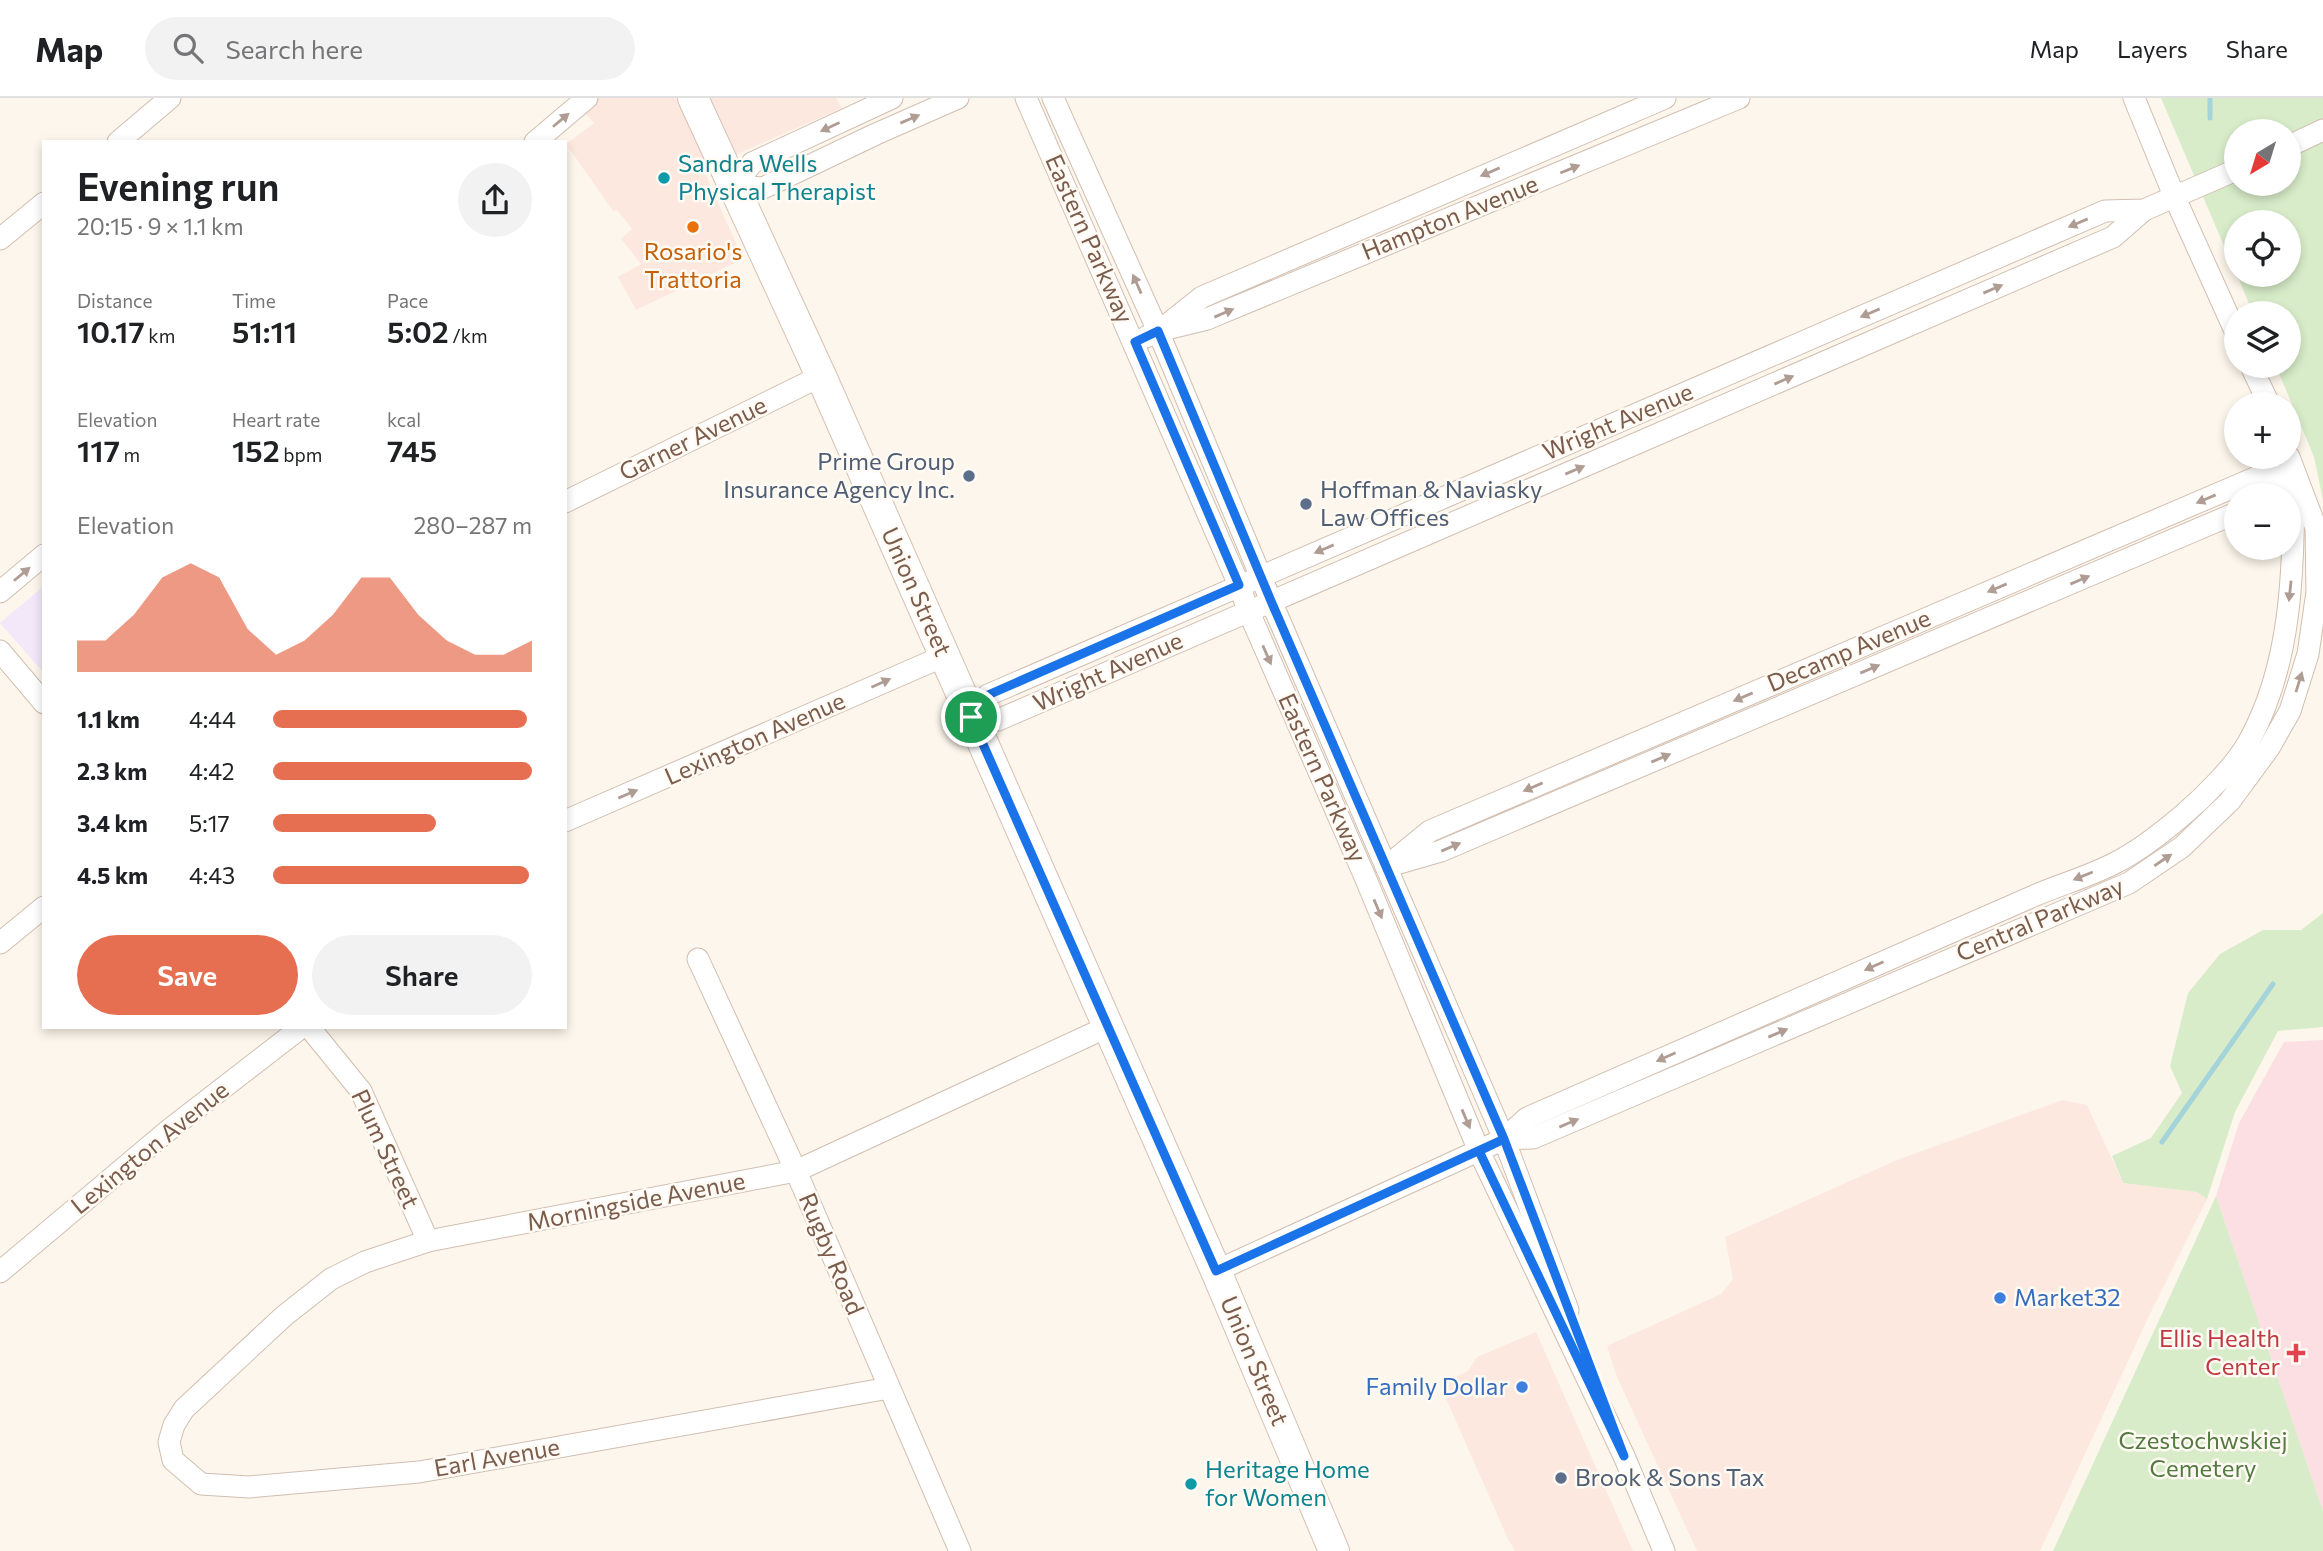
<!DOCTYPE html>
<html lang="en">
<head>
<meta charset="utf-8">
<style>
  body { margin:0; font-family:Commissioner,sans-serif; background:#f2f2f2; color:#202124; height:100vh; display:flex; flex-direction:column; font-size:26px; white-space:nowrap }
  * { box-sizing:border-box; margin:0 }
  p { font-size:23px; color:#757577 }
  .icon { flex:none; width:38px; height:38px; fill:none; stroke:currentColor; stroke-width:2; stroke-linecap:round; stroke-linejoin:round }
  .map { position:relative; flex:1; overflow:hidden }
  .sheet { position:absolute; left:42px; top:42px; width:525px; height:889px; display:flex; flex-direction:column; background:#fff; border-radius:0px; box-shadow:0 4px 10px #0003 }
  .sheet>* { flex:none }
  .needle { width:46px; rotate:218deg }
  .buttons { position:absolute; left:2224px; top:21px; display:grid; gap:14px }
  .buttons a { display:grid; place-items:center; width:77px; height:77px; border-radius:50%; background:#fff; box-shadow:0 4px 10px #0003; font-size:35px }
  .pin { position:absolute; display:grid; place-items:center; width:60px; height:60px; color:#fff; margin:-30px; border:4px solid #fff; border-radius:50%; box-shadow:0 2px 7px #0007 }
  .round { display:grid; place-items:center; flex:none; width:74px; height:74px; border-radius:37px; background:#f2f2f2 }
  .headline { display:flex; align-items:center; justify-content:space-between; height:119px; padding:0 35px }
  h1 { font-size:38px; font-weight:600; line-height:52px }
  .figures { display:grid; grid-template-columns:repeat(3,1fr); gap:10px; height:119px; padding:7px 35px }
  .figures div { display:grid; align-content:center }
  .figures b { font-size:30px; font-weight:600 }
  .figures small { font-size:19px; font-weight:400 }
  .figures p { font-size:19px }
  .chart { height:196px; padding:14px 35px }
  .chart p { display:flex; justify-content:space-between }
  .chart svg { width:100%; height:126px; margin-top:7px; fill:#e76f51; opacity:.7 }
  .cta { display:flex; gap:14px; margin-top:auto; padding:14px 35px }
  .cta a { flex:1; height:80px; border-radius:42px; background:#e76f51; color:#fff; font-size:28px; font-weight:600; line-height:80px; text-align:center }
  .cta a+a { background:#f2f2f2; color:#202124 }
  ul { padding:0 35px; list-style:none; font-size:23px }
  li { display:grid; grid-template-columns:112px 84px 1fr; align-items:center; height:52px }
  li i { height:18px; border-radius:9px; background:#e76f51 }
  header { display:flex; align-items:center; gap:42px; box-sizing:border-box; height:98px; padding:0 35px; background:#fff; border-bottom:2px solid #e0e0e0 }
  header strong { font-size:33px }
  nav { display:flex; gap:38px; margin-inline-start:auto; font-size:24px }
  .search { width:490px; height:63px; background:#f2f2f2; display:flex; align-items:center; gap:18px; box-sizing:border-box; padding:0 24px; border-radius:38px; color:#757577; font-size:26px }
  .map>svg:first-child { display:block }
</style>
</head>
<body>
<header>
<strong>Map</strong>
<div class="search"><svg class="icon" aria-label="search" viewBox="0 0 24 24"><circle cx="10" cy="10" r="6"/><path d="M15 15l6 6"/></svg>Search here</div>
<nav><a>Map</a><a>Layers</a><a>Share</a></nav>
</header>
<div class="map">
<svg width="2323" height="1453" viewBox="0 0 2323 1453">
  <rect width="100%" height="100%" fill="#fdf6ec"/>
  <g fill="#fde8e0">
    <polygon points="571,0 836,0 842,10 703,71 743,161 636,212 618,179 641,166 621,141 632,131 617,112 613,113 566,46 594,25"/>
    <polygon points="2062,1002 2087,1007 2123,1085 2197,1094 2207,1101 2149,1218 2040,1453 1697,1453 1617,1279 1607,1248 1721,1196 1733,1181 1725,1139 1897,1062"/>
    <polygon points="1536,1234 1633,1453 1515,1453 1508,1441 1440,1287 1468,1273 1477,1259"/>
  </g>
  <polygon fill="#f3e8fa" points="44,488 44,575 0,525"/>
  <polygon fill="#fbdfe3" points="2323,942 2323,1413 2216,1098 2239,1025 2284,944"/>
  <g fill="#d8ecc9" fill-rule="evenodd">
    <path d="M2161,0H2323V402L2314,359L2276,268H2289V215H2253L2237,177H2289V124H2236V176ZM2236,33H2289V86H2236Z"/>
    <polygon points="2323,815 2323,929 2278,933 2235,1014 2207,1101 2197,1094 2123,1085 2112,1058 2151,1040 2182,995 2170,968 2188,895 2220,856 2263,832 2301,832"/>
    <polygon points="2216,1098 2323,1413 2323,1453 2053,1453"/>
  </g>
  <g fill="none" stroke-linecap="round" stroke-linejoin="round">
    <g stroke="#a5d3da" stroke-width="5">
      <polyline points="2210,0 2210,20"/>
      <polyline points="2162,1044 2273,886"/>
    </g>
    <defs>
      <g id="street">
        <polyline points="1026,0 1239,487 1248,512 1365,779 1479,1053 1624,1358 1664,1453"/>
        <polyline points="1053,0 1158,233 1271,503 1504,1041 1568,1212"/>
        <polyline points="2134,0 2175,100 2236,235"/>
        <polyline points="118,44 170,0"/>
        <polyline points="535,44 587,0"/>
        <polyline points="2289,48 2323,32"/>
        <polyline points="735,88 763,90 876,36 958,0"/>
        <polyline points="735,88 752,65 892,0"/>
        <polyline points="0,141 44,105"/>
        <polyline points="1163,230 1202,199 1665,0"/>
        <polyline points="1146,239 1158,233 1207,221 1739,0"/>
        <polyline points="2251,268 2269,306"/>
        <polyline points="2271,397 2294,376"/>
        <polyline points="565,404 821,278"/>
        <polyline points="0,494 44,457"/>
        <polyline points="0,553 44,605"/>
        <polyline points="971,619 988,597 2105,113 2144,112 2236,72"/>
        <polyline points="971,619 998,622 2113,139 2144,112"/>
        <polyline points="565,723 944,558"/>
        <polyline points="1396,766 1441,753 2236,415"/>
        <polyline points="1386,769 1430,733 2257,379 2294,376"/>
        <polyline points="0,845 44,809"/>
        <polyline points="698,861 796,1073 960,1453"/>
        <polyline points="309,929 361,993 428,1143"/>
        <polyline points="1504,1041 1533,1040 2129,785 2182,749 2230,703 2269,650 2290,613 2308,556 2317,494 2316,430 2289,359"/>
        <path d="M1216,1173L1504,1041L1527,1020L2036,797C2062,786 2090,778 2115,765C2139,753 2163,734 2184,716C2205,698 2234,669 2248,645C2294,563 2293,467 2294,376"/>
        <polyline points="0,1174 170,1031 302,929"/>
        <polyline points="889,1290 419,1374 249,1389 201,1386 173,1362 169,1344 174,1327 184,1311 284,1218 331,1181 365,1164 428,1143 796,1073 1107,929"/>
      </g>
      <polyline id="secondary" points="693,0 821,278 1216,1173 1334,1453"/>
    </defs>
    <use href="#street" stroke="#d1beb0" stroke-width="23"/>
    <use href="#secondary" stroke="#d6c0b0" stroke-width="32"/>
    <use href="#street" stroke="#fff" stroke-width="21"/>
    <use href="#secondary" stroke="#fff" stroke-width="30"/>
  </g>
  <defs><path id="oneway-solid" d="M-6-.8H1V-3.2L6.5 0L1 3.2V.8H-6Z" transform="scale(1.75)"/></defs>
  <g fill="#af9d94">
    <use href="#oneway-solid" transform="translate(910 21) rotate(-23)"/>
    <use href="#oneway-solid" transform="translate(561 22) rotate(-40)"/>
    <use href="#oneway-solid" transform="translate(830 29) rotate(155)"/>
    <use href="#oneway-solid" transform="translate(1570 71) rotate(-22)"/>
    <use href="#oneway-solid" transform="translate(1490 74) rotate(157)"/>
    <use href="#oneway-solid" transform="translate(2078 125) rotate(157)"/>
    <use href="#oneway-solid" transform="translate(1137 186) rotate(-114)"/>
    <use href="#oneway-solid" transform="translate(1993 191) rotate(-23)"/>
    <use href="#oneway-solid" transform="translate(1224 215) rotate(-23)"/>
    <use href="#oneway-solid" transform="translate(1870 215) rotate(157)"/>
    <use href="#oneway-solid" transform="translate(1784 282) rotate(-23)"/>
    <use href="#oneway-solid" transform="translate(1575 372) rotate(-23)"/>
    <use href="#oneway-solid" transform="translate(2206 401) rotate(157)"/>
    <use href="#oneway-solid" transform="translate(1324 451) rotate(157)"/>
    <use href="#oneway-solid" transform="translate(22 476) rotate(-40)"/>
    <use href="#oneway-solid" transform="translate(2080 482) rotate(-23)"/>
    <use href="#oneway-solid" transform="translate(1997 490) rotate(157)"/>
    <use href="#oneway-solid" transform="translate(2290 493) rotate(96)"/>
    <use href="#oneway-solid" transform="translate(1267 557) rotate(66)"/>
    <use href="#oneway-solid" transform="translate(1870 571) rotate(-23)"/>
    <use href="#oneway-solid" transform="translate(2299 584) rotate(-73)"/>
    <use href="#oneway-solid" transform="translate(881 585) rotate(-24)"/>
    <use href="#oneway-solid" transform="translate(1743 599) rotate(157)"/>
    <use href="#oneway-solid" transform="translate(1661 660) rotate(-23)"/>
    <use href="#oneway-solid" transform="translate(1533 689) rotate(157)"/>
    <use href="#oneway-solid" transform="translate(628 696) rotate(-23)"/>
    <use href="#oneway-solid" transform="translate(1451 749) rotate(-23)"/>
    <use href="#oneway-solid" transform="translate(2163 762) rotate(-34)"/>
    <use href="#oneway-solid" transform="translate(2083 778) rotate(158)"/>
    <use href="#oneway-solid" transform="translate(1378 811) rotate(67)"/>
    <use href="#oneway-solid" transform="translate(1874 868) rotate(156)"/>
    <use href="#oneway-solid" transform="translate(1778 935) rotate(-23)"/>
    <use href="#oneway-solid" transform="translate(1666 959) rotate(156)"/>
    <use href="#oneway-solid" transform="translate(1466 1021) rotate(67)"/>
    <use href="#oneway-solid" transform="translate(1569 1025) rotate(-23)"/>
  </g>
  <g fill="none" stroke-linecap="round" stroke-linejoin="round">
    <defs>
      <polyline id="route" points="971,619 1216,1173 1504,1041 1624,1358 1479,1053 1504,1041 1271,503 1158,233 1135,244 1239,487 988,597 971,619"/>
    </defs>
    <use href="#route" stroke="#fff" stroke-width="14"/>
    <use href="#route" stroke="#1a73e8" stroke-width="9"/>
  </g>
  <g fill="#0f9aa8" stroke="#fffaf3" stroke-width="2.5">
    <circle cx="664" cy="80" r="7"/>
    <circle cx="1191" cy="1386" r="7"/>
  </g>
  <circle fill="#e8710a" stroke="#fffaf3" stroke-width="2.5" cx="693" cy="129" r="7"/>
  <g fill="#5c6f8a" stroke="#fffaf3" stroke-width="2.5">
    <circle cx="969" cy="378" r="7"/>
    <circle cx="1306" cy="406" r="7"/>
    <circle cx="1561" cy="1380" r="7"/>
  </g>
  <g fill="#3f7fe0" stroke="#fffaf3" stroke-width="2.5">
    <circle cx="2000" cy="1200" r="7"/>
    <circle cx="1522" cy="1289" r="7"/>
  </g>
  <path fill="#e0444e" stroke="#fffaf3" stroke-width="2.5" d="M2292.5 1244.5h7v7h7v7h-7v7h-7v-7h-7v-7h7z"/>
  <g text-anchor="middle" stroke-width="5" stroke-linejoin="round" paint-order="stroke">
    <g font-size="24" fill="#0d838f" stroke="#fffaf3" text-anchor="start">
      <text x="678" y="74">Sandra Wells<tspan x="678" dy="28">Physical Therapist</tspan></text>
      <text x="1205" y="1380">Heritage Home<tspan x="1205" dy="28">for Women</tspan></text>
    </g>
    <g font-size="24" fill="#7a5c4d" stroke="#fffaf3">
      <text transform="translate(1450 120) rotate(-22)" y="8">Hampton Avenue</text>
      <text transform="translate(1089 141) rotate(66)" y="8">Eastern Parkway</text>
      <text transform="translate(1618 324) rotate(-23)" y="8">Wright Avenue</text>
      <text transform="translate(693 341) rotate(-26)" y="8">Garner Avenue</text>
      <text transform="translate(916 494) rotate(66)" y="8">Union Street</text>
      <text transform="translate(1849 553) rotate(-23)" y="8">Decamp Avenue</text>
      <text transform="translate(1108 574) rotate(-24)" y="8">Wright Avenue</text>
      <text transform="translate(755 641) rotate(-24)" y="8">Lexington Avenue</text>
      <text transform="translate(1322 680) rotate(66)" y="8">Eastern Parkway</text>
      <text transform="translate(2040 822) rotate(-23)" y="8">Central Parkway</text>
      <text transform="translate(150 1050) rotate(-39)" y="8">Lexington Avenue</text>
      <text transform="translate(385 1051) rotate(65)" y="8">Plum Street</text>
      <text transform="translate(636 1104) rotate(-11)" y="8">Morningside Avenue</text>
      <text transform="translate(831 1156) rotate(67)" y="8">Rugby Road</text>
      <text transform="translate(1254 1263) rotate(67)" y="8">Union Street</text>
      <text transform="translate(497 1360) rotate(-10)" y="8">Earl Avenue</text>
    </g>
    <g font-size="24" fill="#c56008" stroke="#fffaf3">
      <text x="693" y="162">Rosario's<tspan x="693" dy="28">Trattoria</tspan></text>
    </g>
    <g font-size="24" fill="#4e5e75" stroke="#fffaf3" text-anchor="start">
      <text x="955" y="372" text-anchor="end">Prime Group<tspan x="955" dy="28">Insurance Agency Inc.</tspan></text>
      <text x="1320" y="400">Hoffman &amp; Naviasky<tspan x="1320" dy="28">Law Offices</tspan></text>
      <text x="1575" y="1388">Brook &amp; Sons Tax</text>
    </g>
    <g font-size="24" fill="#366cbe" stroke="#fffaf3" text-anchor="start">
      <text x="2014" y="1208">Market32</text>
      <text x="1508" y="1297" text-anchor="end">Family Dollar</text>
    </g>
    <g font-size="24" fill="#be3a42" stroke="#fffaf3" text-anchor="end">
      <text x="2280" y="1249">Ellis Health<tspan x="2280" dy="28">Center</tspan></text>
    </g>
    <g font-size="24" fill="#537a41" stroke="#fffaf3">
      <text x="2203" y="1351">Czestochwskiej<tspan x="2203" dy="28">Cemetery</tspan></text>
    </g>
  </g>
</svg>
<div class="buttons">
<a><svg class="needle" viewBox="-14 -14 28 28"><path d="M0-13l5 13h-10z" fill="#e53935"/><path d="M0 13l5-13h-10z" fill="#757577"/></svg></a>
<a><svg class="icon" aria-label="locate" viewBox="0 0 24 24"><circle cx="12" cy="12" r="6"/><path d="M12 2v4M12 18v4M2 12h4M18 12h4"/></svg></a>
<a><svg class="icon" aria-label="layers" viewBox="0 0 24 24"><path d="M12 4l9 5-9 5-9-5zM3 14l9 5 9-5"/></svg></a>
<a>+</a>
<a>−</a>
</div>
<div class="pin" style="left:971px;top:619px;background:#1e9e55"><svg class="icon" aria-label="arrive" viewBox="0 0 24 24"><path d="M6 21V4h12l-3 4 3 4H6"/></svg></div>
<section class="sheet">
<div class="headline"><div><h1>Evening run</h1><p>20:15 · 9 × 1.1 km</p></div><a class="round"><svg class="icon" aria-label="share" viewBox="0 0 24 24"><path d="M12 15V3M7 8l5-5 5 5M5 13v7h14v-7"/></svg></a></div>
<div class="figures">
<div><p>Distance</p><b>10.17<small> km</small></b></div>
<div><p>Time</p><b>51:11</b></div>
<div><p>Pace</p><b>5:02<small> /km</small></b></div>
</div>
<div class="figures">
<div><p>Elevation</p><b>117<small> m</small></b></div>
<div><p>Heart rate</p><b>152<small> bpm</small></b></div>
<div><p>kcal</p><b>745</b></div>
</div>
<div class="chart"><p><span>Elevation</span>280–287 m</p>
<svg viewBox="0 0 160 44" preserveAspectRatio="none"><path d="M0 44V33L10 33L20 24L30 11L40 6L50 11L60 29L70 38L80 33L90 24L100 11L110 11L120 24L130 33L140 38L150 38L160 33V44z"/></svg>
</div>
<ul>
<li><b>1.1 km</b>4:44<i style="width:98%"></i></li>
<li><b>2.3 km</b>4:42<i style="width:100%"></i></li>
<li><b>3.4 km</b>5:17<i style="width:63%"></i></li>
<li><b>4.5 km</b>4:43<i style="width:99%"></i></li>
</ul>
<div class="cta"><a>Save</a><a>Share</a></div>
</section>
</div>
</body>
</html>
